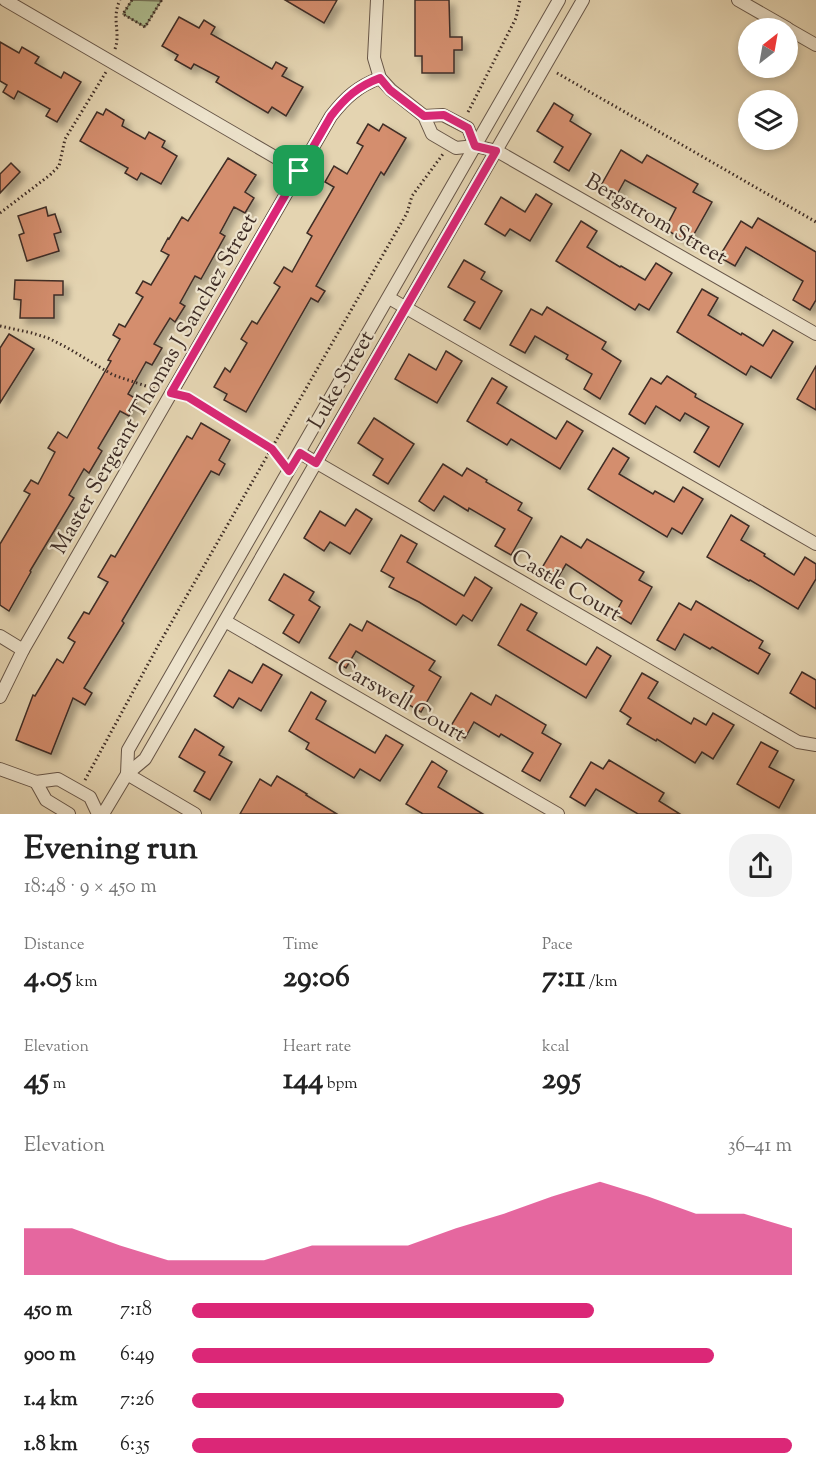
<!DOCTYPE html>
<html lang="en">
<head>
<meta charset="utf-8">
<style>
  body { margin:0; font-family:"Sorts Mill Goudy",serif; background:#f2f2f2; color:#222; height:100vh; display:flex; flex-direction:column; font-size:22px; white-space:nowrap }
  * { box-sizing:border-box; margin:0 }
  p { font-size:20px; color:#767676 }
  .icon { flex:none; width:33px; height:33px; fill:none; stroke:currentColor; stroke-width:2; stroke-linecap:round; stroke-linejoin:round }
  .map { position:relative; height:814px; overflow:hidden }
  .sheet { display:flex; flex-direction:column; background:#fff; flex:1 }
  .sheet>* { flex:none }
  .needle { width:39px; rotate:31deg }
  .controls { position:absolute; left:738px; top:18px; display:grid; gap:12px }
  .controls a { display:grid; place-items:center; width:60px; height:60px; border-radius:50%; background:#fff; box-shadow:0 3px 9px #0003; font-size:30px }
  .pin { position:absolute; display:grid; place-items:center; width:51px; height:51px; color:#fff; margin:-26px; border-radius:12px; box-shadow:0 3px 9px #0006 }
  .round { display:grid; place-items:center; flex:none; width:63px; height:63px; border-radius:24px; background:#f2f2f2 }
  .headline { display:flex; align-items:center; justify-content:space-between; height:102px; padding:0 24px }
  h1 { font-size:33px; font-weight:700; line-height:45px }
  .stats { display:grid; grid-template-columns:repeat(3,1fr); gap:9px; height:102px; padding:6px 24px }
  .stats div { display:grid; align-content:center }
  .stats b { font-size:30px; font-weight:700 }
  .stats small { font-size:16px; font-weight:400 }
  .stats p { font-size:16px }
  .chart { height:168px; padding:12px 24px }
  .chart p { display:flex; justify-content:space-between }
  .chart svg { width:100%; height:108px; margin-top:6px; fill:#db2777; opacity:.7 }
  ul { padding:0 24px; list-style:none; font-size:20px }
  li { display:grid; grid-template-columns:96px 72px 1fr; align-items:center; height:45px }
  li i { height:15px; border-radius:8px; background:#db2777 }
  .map>svg:first-child { display:block }
</style>
</head>
<body>
<div class="map">
<svg width="816" height="814" viewBox="0 0 816 814">
  <defs>
    <filter id="shadow"><feDropShadow dx="5.5" dy="5.5" stdDeviation="3" flood-color="#0004"/></filter>
  </defs>
  <rect width="100%" height="100%" fill="#e4d4b1"/>
  <filter id="stains"><feTurbulence type="fractalNoise" baseFrequency=".00333" numOctaves="4"/><feColorMatrix values="0 0 0 0 .2 0 0 0 0 .09 0 0 0 0 .02 0 0 0 .5 -.17"/></filter>
  <radialGradient id="worn" r=".72"><stop offset=".6" stop-color="#630" stop-opacity="0"/><stop offset="1" stop-color="#630" stop-opacity=".3"/></radialGradient>
  <polygon fill="#aebe90" stroke="#76765b" stroke-width="1.5" points="132,0 161,1 145,27 123,14"/>
  <g fill="#d48e6e" stroke="#3f2d26" stroke-width="1.5" filter="url(#shadow)">
    <polygon points="285,0 337,0 324,23"/>
    <polygon points="415,0 449,0 450,37 462,37 462,50 454,50 454,73 422,73 422,56 415,56"/>
    <polygon points="179,17 199,28 204,20 215,27 211,34 272,69 276,62 287,68 282,76 303,87 286,116 272,107 268,113 216,82 219,77 194,64 191,69 175,60 178,55 162,46"/>
    <polygon points="0,42 19,53 22,47 39,57 35,63 61,78 64,72 81,82 57,122 46,116 50,109 18,91 14,99 3,92 7,85 0,81"/>
    <polygon points="554,103 573,115 570,121 591,134 569,171 554,162 563,147 537,131"/>
    <polygon points="106,109 124,120 122,126 145,139 149,132 165,141 162,147 177,156 161,184 141,173 137,180 125,173 128,168 80,141 97,112 103,115"/>
    <polygon points="368,124 379,131 383,124 406,138 384,175 381,172 316,286 325,291 318,302 311,298 246,412 224,400 227,394 214,387 225,368 230,372 247,343 241,339 252,321 257,324 280,287 274,283 284,267 292,272 312,236 307,233 334,187 325,182 334,166 347,174 363,146 357,143"/>
    <polygon points="621,150 642,163 647,155 698,184 693,192 712,202 689,243 665,229 676,208 625,180 615,198 599,189"/>
    <polygon points="228,158 256,175 245,192 254,198 245,213 234,207 220,233 225,236 210,263 201,279 195,276 180,303 185,306 175,322 170,318 154,344 162,348 152,365 146,362 128,394 138,400 129,416 120,411 98,448 102,451 89,473 84,469 69,495 74,498 30,571 31,572 9,611 0,605 0,544 30,494 24,491 31,480 38,484 55,452 48,448 58,432 67,438 111,361 108,360 120,339 113,335 119,324 125,327 143,297 136,293 143,281 151,285 169,255 161,251 168,238 169,239 182,217 188,221"/>
    <polygon points="11,163 20,172 0,193 0,174"/>
    <polygon points="536,194 552,204 530,241 510,229 505,236 485,224 501,197 525,212"/>
    <polygon points="46,207 48,216 55,214 61,232 54,234 59,251 27,261 19,235 24,233 18,216"/>
    <polygon points="758,218 816,252 816,300 810,310 793,300 803,281 746,247 735,266 719,257 741,221 752,228"/>
    <polygon points="581,221 597,231 587,247 620,267 621,266 645,280 656,263 672,273 649,310 639,304 635,310 556,261"/>
    <polygon points="464,260 485,272 481,279 502,291 480,329 464,320 475,302 448,287"/>
    <polygon points="15,280 63,281 63,295 54,295 54,318 20,318 21,300 14,299"/>
    <polygon points="702,289 718,298 708,315 741,335 742,333 763,346 773,330 793,342 771,378 751,366 746,375 677,332"/>
    <polygon points="547,307 606,342 602,349 621,361 600,399 584,389 592,374 566,359 568,355 535,336 525,353 510,345 531,309 542,315"/>
    <polygon points="9,334 34,349 0,403 0,348"/>
    <polygon points="446,351 462,361 437,403 395,379 409,354 436,370"/>
    <polygon points="816,366 816,410 797,399"/>
    <polygon points="667,376 696,394 695,397 743,424 719,467 694,452 709,427 685,413 680,421 656,406 645,424 629,414 651,378 661,384"/>
    <polygon points="492,378 507,387 497,403 556,439 567,421 583,431 560,469 511,439 507,445 467,421"/>
    <polygon points="374,418 414,444 388,484 373,475 383,459 358,443"/>
    <polygon points="201,423 230,440 219,460 225,464 219,475 211,471 122,621 124,623 84,688 92,693 85,705 73,698 51,754 16,740 33,695 35,696 57,659 63,663 75,642 68,638 84,612 89,614 108,582 98,577 111,555 115,557 187,436 192,439"/>
    <polygon points="613,448 629,458 619,474 653,494 655,491 674,502 683,487 703,499 682,534 672,528 667,537 588,489"/>
    <polygon points="443,464 462,476 467,468 487,480 486,482 522,503 518,510 532,518 511,555 495,546 505,529 469,508 468,511 444,496 434,511 419,501"/>
    <polygon points="356,509 372,519 350,554 330,542 324,551 304,538 320,511 345,526"/>
    <polygon points="731,515 749,526 741,540 765,554 764,556 794,575 805,557 816,564 816,579 798,609 750,580 749,581 707,557"/>
    <polygon points="401,535 417,544 407,562 464,596 475,577 492,588 472,621 463,615 456,625 419,602 389,587 394,578 381,571"/>
    <polygon points="561,536 581,548 587,539 644,572 639,580 652,587 631,624 615,614 622,601 566,564 556,581 540,571"/>
    <polygon points="284,574 314,592 309,600 320,607 299,643 283,633 294,615 269,600"/>
    <polygon points="696,601 763,641 759,648 770,654 758,674 712,647 710,649 684,634 675,650 657,640 679,603 691,610"/>
    <polygon points="521,604 537,613 527,630 586,665 597,647 611,656 586,698 498,645"/>
    <polygon points="367,621 435,661 429,670 441,677 421,712 404,702 414,686 356,651 346,668 329,658 350,624 362,631"/>
    <polygon points="263,664 282,675 261,711 239,698 233,708 214,696 229,670 252,683"/>
    <polygon points="802,672 816,680 816,709 790,693"/>
    <polygon points="642,673 658,682 648,698 691,724 694,718 706,725 713,713 734,725 713,759 702,752 695,763 657,739 656,741 627,724 631,718 620,711"/>
    <polygon points="311,692 326,701 316,719 375,753 386,735 403,745 380,781 360,769 354,778 306,749 309,743 289,731"/>
    <polygon points="471,693 491,705 496,695 546,725 542,733 561,744 540,781 522,771 533,753 501,734 499,737 474,722 465,738 449,729"/>
    <polygon points="195,729 224,747 219,755 232,762 210,800 194,791 205,772 179,757"/>
    <polygon points="761,742 778,751 769,767 794,780 779,808 737,784"/>
    <polygon points="609,760 664,793 659,801 680,814 638,814 596,789 585,806 570,797 591,762 603,769"/>
    <polygon points="432,761 447,771 438,787 483,814 423,814 406,804"/>
    <polygon points="277,776 307,794 306,795 337,814 240,814 260,779 271,786"/>
  </g>
  <g fill="none" stroke-linecap="round" stroke-linejoin="round">
    <defs>
      <g id="street">
        <polyline points="5,0 299,171"/>
        <polyline points="377,0 374,58 380,78 391,90 424,116 432,134 456,148 475,146 497,151 816,334"/>
        <polyline points="738,0 787,28"/>
        <polyline points="788,29 816,45"/>
        <polyline points="424,116 443,115 468,128 475,146"/>
        <polyline points="389,298 816,544"/>
        <polyline points="300,453 798,742 816,745"/>
        <polyline points="225,621 558,814"/>
        <polyline points="0,636 23,650"/>
        <path d="M0,697L23,650L331,116C345,98 358,86 380,78"/>
        <polyline points="0,769 36,782 58,779 90,797 98,814"/>
        <polyline points="127,774 128,750 559,0"/>
        <polyline points="127,774 195,814"/>
        <polyline points="36,782 46,800 69,814"/>
        <polyline points="103,814 127,774 145,759 583,0"/>
      </g>
    </defs>
    <use href="#street" stroke="#685749" stroke-width="14"/>
    <g stroke="#3f2d26" stroke-width="3" stroke-dasharray="1.5 3" stroke-linecap="butt">
      <polyline points="132,0 123,14 145,27 161,1 159,0"/>
      <path d="M115,49C121,32 111,19 120,0"/>
      <polyline points="557,73 816,222"/>
      <polyline points="468,112 516,18 520,0"/>
      <polyline points="0,213 50,175 59,166 65,139 106,72"/>
      <polyline points="0,326 32,333 48,338 66,347 113,375 158,390"/>
      <path d="M185,396C207,405 265,440 279,458"/>
      <polyline points="85,780 159,644 407,213 412,196 443,154"/>
    </g>
    <use href="#street" stroke="#ede3cc" stroke-width="12"/>
  </g>
  <g fill="none" stroke-linecap="round" stroke-linejoin="round">
    <defs>
      <path id="route" d="M380,78L390,90L424,116L444,115L468,128L475,146L496,151L316,463L300,453L289,471L272,449L188,397L171,393L331,116C345,98 358,86 380,78Z"/>
    </defs>
    <use href="#route" stroke="#fff" stroke-width="12"/>
    <use href="#route" stroke="#db2777" stroke-width="8"/>
  </g>
  <g text-anchor="middle" stroke-width="4.5" stroke-linejoin="round" paint-order="stroke">
    <g font-size="22" fill="#3f2d26" stroke="#ede3cc">
      <text transform="translate(657 218) rotate(30)" y="8">Bergstrom Street</text>
      <text transform="translate(340 379) rotate(-60)" y="8">Luke Street</text>
      <text transform="translate(153 383) rotate(-60)" y="8">Master Sergeant Thomas J Sanchez Street</text>
      <text transform="translate(567 584) rotate(30)" y="8">Castle Court</text>
      <text transform="translate(402 699) rotate(30)" y="8">Carswell Court</text>
    </g>
  </g>
  <rect width="100%" height="100%" filter="url(#stains)"/>
  <rect width="100%" height="100%" fill="url(#worn)"/>
</svg>
<div class="controls">
<a><svg class="needle" viewBox="-14 -14 28 28"><path d="M0-13l5 13h-10z" fill="#e53935"/><path d="M0 13l5-13h-10z" fill="#767676"/></svg></a>
<a><svg class="icon" aria-label="layers" viewBox="0 0 24 24"><path d="M12 4l9 5-9 5-9-5zM3 14l9 5 9-5"/></svg></a>
</div>
<div class="pin" style="left:299px;top:171px;background:#1e9e55"><svg class="icon" aria-label="arrive" viewBox="0 0 24 24"><path d="M6 21V4h12l-3 4 3 4H6"/></svg></div>
</div>
<section class="sheet">
<div class="headline"><div><h1>Evening run</h1><p>18:48 · 9 × 450 m</p></div><a class="round"><svg class="icon" aria-label="share" viewBox="0 0 24 24"><path d="M12 15V3M7 8l5-5 5 5M5 13v7h14v-7"/></svg></a></div>
<div class="stats">
<div><p>Distance</p><b>4.05<small> km</small></b></div>
<div><p>Time</p><b>29:06</b></div>
<div><p>Pace</p><b>7:11<small> /km</small></b></div>
</div>
<div class="stats">
<div><p>Elevation</p><b>45<small> m</small></b></div>
<div><p>Heart rate</p><b>144<small> bpm</small></b></div>
<div><p>kcal</p><b>295</b></div>
</div>
<div class="chart"><p><span>Elevation</span>36–41 m</p>
<svg viewBox="0 0 160 44" preserveAspectRatio="none"><path d="M0 44V25L10 25L20 32L30 38L40 38L50 38L60 32L70 32L80 32L90 25L100 19L110 12L120 6L130 12L140 19L150 19L160 25V44z"/></svg>
</div>
<ul>
<li><b>450 m</b>7:18<i style="width:67%"></i></li>
<li><b>900 m</b>6:49<i style="width:87%"></i></li>
<li><b>1.4 km</b>7:26<i style="width:62%"></i></li>
<li><b>1.8 km</b>6:35<i style="width:100%"></i></li>
</ul>
</section>
</body>
</html>
